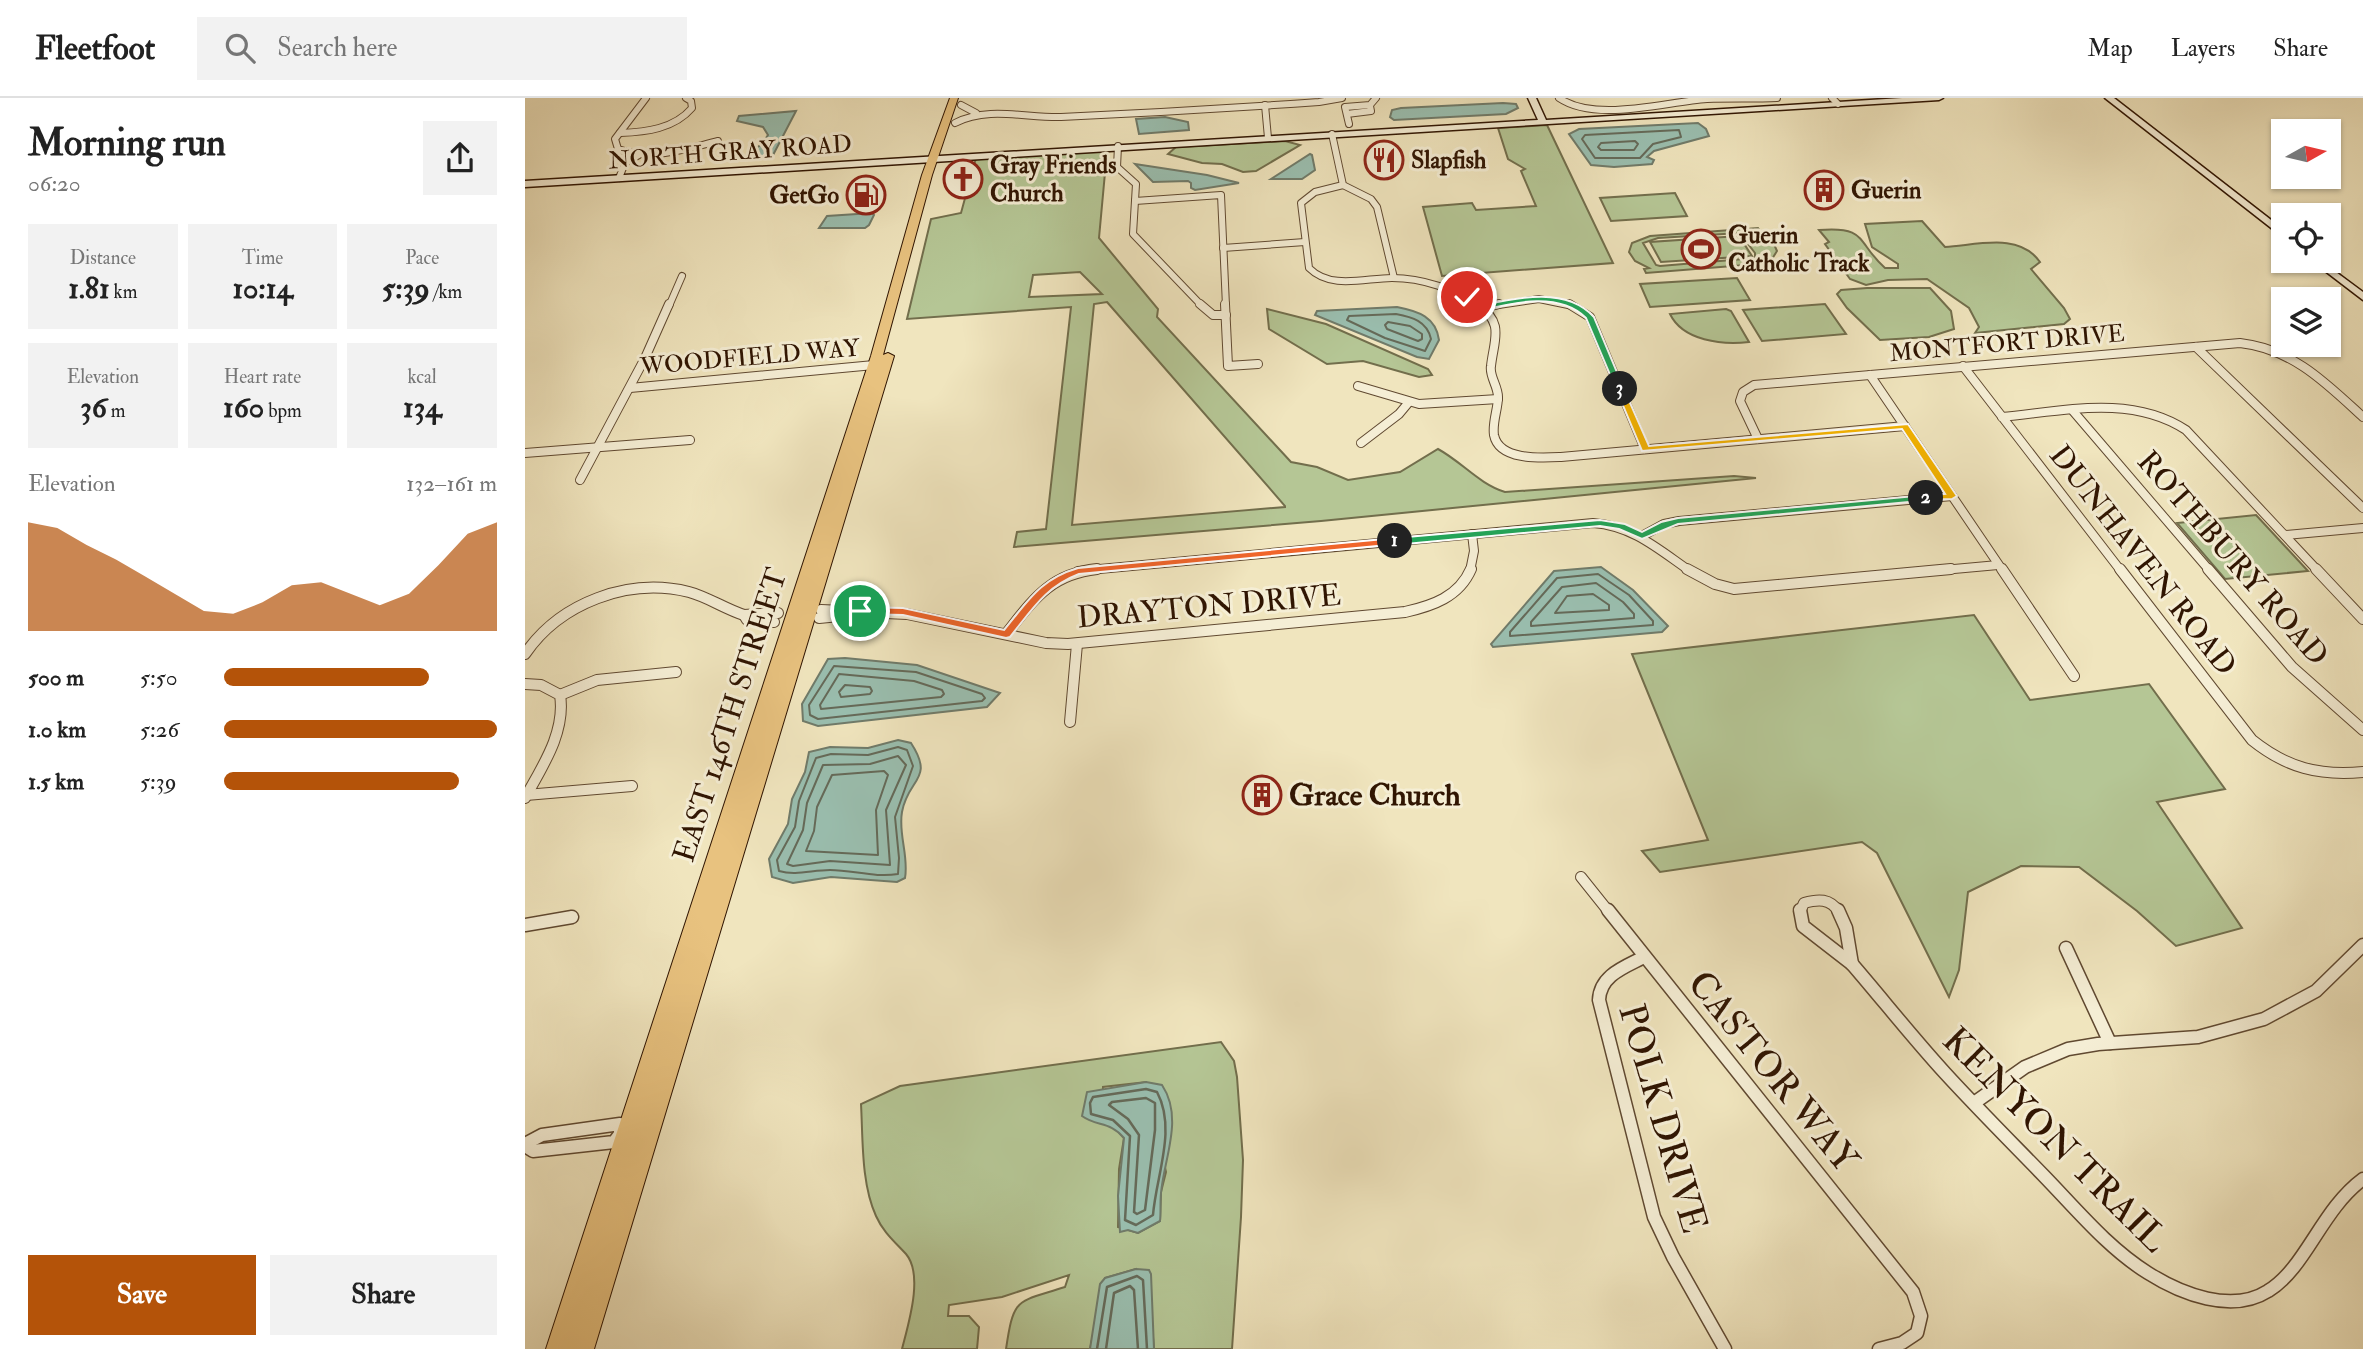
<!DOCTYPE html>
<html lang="en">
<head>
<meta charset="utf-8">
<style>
  body { margin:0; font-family:"IM FELL Double Pica",serif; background:#f2f2f2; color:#222; height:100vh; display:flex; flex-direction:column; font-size:26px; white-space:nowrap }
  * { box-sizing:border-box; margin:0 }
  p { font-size:23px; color:#767676 }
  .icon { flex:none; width:38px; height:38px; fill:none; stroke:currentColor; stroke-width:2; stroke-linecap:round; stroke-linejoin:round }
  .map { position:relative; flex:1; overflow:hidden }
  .drawer { display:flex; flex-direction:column; background:#fff; width:525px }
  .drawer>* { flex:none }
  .needle { width:46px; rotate:82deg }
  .tools { position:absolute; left:1746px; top:21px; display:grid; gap:14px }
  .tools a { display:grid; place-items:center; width:70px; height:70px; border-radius:0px; background:#fff; box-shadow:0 2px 5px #0004; font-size:35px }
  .pin { position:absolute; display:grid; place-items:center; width:60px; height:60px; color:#fff; margin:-30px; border:4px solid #fff; border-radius:50%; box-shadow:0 2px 7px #0007 }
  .km { position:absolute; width:35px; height:35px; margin:-18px; border-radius:50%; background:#222; color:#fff; font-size:19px; line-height:35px; text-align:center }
  .round { display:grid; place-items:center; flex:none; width:74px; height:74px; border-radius:0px; background:#f2f2f2 }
  .overview { display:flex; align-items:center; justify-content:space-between; height:119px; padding:0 28px }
  h1 { font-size:38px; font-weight:700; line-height:52px }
  .metrics { display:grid; grid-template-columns:repeat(3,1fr); gap:10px; height:119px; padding:7px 28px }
  .metrics div { display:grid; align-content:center; border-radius:0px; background:#f2f2f2; text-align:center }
  .metrics b { font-size:30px; font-weight:700 }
  .metrics small { font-size:19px; font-weight:400 }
  .metrics p { font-size:19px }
  .chart { height:196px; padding:14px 28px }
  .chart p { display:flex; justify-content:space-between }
  .chart svg { width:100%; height:126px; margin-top:7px; fill:#b45309; opacity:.7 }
  .action { display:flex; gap:14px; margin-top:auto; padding:14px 28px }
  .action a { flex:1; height:80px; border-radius:0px; background:#b45309; color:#fff; font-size:28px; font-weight:700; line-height:80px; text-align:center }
  .action a+a { background:#f2f2f2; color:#222 }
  ul { padding:0 28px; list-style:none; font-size:23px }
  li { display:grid; grid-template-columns:112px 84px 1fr; align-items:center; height:52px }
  li i { height:18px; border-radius:9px; background:#b45309 }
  header { display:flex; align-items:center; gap:42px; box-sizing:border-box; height:98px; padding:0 35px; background:#fff; border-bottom:2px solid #e0e0e0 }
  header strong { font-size:33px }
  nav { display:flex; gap:38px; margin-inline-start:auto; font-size:24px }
  .search { width:490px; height:63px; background:#f2f2f2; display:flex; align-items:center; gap:18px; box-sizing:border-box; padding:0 24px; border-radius:0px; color:#767676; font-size:26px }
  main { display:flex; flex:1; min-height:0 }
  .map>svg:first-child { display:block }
</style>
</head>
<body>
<header>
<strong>Fleetfoot</strong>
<div class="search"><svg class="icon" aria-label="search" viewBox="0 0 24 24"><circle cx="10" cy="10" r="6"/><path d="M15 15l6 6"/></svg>Search here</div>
<nav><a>Map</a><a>Layers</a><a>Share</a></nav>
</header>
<main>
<section class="drawer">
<div class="overview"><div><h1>Morning run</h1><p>06:20</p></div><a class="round"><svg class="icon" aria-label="share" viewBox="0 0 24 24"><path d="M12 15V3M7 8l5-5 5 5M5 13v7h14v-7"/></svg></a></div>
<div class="metrics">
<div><p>Distance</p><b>1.81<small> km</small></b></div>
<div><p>Time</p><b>10:14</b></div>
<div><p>Pace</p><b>5:39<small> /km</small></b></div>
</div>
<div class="metrics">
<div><p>Elevation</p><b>36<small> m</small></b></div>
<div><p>Heart rate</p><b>160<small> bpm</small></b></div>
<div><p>kcal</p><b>134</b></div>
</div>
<div class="chart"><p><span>Elevation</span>132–161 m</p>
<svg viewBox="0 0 160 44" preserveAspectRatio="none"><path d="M0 44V6L10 8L20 14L30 19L40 25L50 31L60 37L70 38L80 34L90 28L100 27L110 31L120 35L130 31L140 21L150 10L160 6V44z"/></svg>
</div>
<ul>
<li><b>500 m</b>5:50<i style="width:75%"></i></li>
<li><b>1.0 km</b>5:26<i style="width:100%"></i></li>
<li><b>1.5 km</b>5:39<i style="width:86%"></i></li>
</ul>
<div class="action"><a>Save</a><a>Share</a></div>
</section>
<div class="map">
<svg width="1838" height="1251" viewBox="0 0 1838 1251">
  <rect width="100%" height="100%" fill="#f0e5be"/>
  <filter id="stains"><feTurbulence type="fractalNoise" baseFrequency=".00286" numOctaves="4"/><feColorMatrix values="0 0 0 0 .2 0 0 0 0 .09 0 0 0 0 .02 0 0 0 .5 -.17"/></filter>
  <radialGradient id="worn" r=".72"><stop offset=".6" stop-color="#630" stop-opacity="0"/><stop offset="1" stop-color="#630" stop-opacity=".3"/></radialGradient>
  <g fill="#b5c695" stroke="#726e4c" stroke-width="2" fill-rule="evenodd">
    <polygon points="1022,27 1088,165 917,178 898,109 947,105 951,112 1011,108 996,73 1000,71 983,61 973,30"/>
    <polygon points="760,43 775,47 731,73 718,74 697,66 677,65 643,56 651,49"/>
    <path d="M582,53L574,140L633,211L632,219L766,364L792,369L823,382L875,374L913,351C937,364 954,386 980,394L1209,378L1231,380L796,423L489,449L492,434L521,431L546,209L382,221L406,121L436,115L451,60ZM555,174L577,196L504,199L508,177ZM582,204L760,408V409L547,427L569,206Z"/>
    <polygon points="1150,95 1162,118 1086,123 1075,100"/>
    <path d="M1397,123L1420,149C1453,147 1494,134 1515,164L1506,171L1539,210L1545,221L1539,226L1450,235L1454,229L1444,210L1402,181L1363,182L1341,187L1325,181L1300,146L1304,144L1294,132C1343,128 1331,144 1360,170H1373V166L1347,149L1340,126Z"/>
    <path d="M1233,130L1235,133L1230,134L1248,144L1252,153L1247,161L1233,166L1121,175L1119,171L1124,170L1110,163L1104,154L1107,145L1125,138ZM1215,135L1221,136L1216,137L1230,155V160L1135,168L1131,167L1118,145L1133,140Z"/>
    <polygon points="1214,138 1227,158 1136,164 1125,144"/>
    <polygon points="1212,180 1225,202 1125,209 1115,186"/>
    <polygon points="1342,190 1405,190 1426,213 1429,231 1404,239 1355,242 1322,210 1312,196 1316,192"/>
    <polygon points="1300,206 1321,236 1237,243 1218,212"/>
    <polygon points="742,211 801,226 903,271 907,277 894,279 838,263 802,266 744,231"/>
    <path d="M1201,211L1206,213L1224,244C1197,247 1158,243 1145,216Z"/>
    <polygon points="1731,417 1783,473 1700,481 1652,425"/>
    <polygon points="1449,517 1505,602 1624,586 1700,691 1632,704 1717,830 1651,848 1612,813 1554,769 1496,768 1443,794 1434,872 1424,899 1352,755 1337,744 1135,774 1117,753 1183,742 1107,556"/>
    <path d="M696,944L709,963L712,979L718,1062L716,1119L707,1251H629L624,1191L611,1171L580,1180L565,1251H481C489,1198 491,1205 540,1189L544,1177L477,1199L424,1207L423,1218H444L454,1229L452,1251H377C383,1227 399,1177 381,1156C370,1144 358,1134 351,1118C336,1085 338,1041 336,1006L375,988ZM621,984L641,1074L636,1094L635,1123L613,1135L593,1129L594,1071L599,1040L592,1032L576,1023L578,989Z"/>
  </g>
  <g fill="#9abfb0" stroke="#707b6a" stroke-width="2">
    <polygon points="978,5 991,6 993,10 981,16 869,22 865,19 867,12 876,10"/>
    <polygon points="271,13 246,61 226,59 227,53 237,46 243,37 238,29 212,23 214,18"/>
    <polygon points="640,19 663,24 664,32 614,36 611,21"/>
    <polygon points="1173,25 1181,31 1184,38 1129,53 1122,59 1129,62 1127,66 1089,69 1066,67 1044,36 1054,31"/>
    <polygon points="785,56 787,57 790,72 777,81 746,81"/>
    <polygon points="610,66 682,77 714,85 670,92 666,90 666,85 663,83 628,84"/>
    <polygon points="347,115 349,117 344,127 340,130 294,130 302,118"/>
    <path d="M872,209C893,213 911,219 914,242L904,261L892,259L790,217L792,213Z"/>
    <polygon points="1076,469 1108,492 1143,528 1137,534 968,549 966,546 1029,473"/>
    <polygon points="320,560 392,567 475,595 462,609 293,628 278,623 277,606 303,561"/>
    <path d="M373,642L386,645C410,682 383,680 377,714C373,736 384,758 380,780L372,784L306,779L268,785L247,779L244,761L263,726L267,701L280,674L284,654L305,649L343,650Z"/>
    <path d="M621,984L637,987C659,1020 639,1060 636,1095C635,1105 636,1114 635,1123L613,1135L603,1132L595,1134L593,1098L599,1040C585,1023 572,1029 557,1018L562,994Z"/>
    <polygon points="611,1171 624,1172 626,1176 629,1251 565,1251 575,1186 580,1180"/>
  </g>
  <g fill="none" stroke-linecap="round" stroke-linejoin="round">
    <g stroke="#656a59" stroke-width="2">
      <polygon points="1154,32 1156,39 1128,46 1115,60 1070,60 1057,41 1060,37"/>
      <polygon points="1110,43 1113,46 1109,52 1076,52 1073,49 1076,45"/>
      <path d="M871,216C887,219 902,223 906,241L900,253L860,240L822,222L824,218Z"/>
      <polygon points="863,224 885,228 897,236 897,241 893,243 862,231 860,227"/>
      <polygon points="1073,476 1104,497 1128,523 1128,527 985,538 985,534 1032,480"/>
      <polygon points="1071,485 1098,504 1109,516 1109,520 1006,528 1006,524 1037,489"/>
      <polygon points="1068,496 1084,507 1084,512 1030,515 1042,498"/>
      <polygon points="309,568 391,574 457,596 460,600 457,603 293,621 285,617 284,607"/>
      <polygon points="314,576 389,583 417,592 419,596 416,599 296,611 295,607"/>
      <polygon points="320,587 345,589 347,593 345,596 316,599 314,594"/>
      <path d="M373,649L382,652L388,668L370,719L374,760L373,776C350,780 328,772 305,772C287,772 271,778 254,773L252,762L270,729L274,703L291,660L306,656L343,657Z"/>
      <polygon points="373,658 381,667 361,712 365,767 305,763 268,768 262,766 278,732 282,705 298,667 345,666"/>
      <polygon points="359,673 363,677 351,712 353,757 281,753 289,733 292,709 307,677"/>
    </g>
    <g stroke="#656a59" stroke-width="2.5">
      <path d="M621,991L632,994C652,1031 631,1078 628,1117L611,1127L600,1122L605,1038L588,1022L566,1016L565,1005L568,999Z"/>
      <polygon points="621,1000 630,1005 630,1032 620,1112 612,1116 609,1114 614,1037 603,1021 584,1007 587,1004"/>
      <polyline points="572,1251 582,1189 612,1178 618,1182 622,1251"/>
      <polyline points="581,1251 589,1195 605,1188 609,1192 613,1251"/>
    </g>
    <defs>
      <g id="street-far3">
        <path d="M121,0L90,41L93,51C127,63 160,51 193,43"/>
        <path d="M1034,0C1071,25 1139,4 1182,1C1205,0 1229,1 1252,0"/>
        <polyline points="1307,0 1313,6"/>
        <polyline points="436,7 451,15"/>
        <polyline points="740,7 743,40"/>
        <polyline points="822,16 846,13 845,8"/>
        <path d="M430,25C463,8 501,20 536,19C622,15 708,10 794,4L817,0"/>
        <polyline points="824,26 820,9 845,7 851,0"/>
        <path d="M95,35C121,34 149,31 167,10L166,3L161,0"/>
        <polyline points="807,36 818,87 846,101 852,109 869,180"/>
        <polyline points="593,48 592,69 611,86 608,136 677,208"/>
        <polyline points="94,80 100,65 114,57"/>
        <path d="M818,87L790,94L776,105L784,170C806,192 840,180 867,180C897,180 930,191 954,208"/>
        <polyline points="610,103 696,97 701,208"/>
        <polyline points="698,150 780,144"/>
        <polyline points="144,208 157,178"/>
        <polyline points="967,208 1014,201 1048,208"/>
      </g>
      <g id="street-far2">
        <polyline points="675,206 688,217 701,217"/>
        <polyline points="700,206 703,268 733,266"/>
        <path d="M952,206C980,225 969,241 966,268C964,278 973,288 973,299C973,311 967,325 969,337C974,363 1017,360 1036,359L1380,328"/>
        <polyline points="1044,206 1065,219 1120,351"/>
        <polyline points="958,210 974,206"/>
        <polyline points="1671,249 1838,410"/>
        <polyline points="1438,268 1596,473"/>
        <polyline points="1345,277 1478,473"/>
        <polyline points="833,288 894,306 973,301"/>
        <polyline points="105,290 349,267"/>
        <polyline points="1548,313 1685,473"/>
        <path d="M1477,319C1539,313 1606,296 1661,332L1793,473"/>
        <path d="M1233,341L1215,303L1218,294L1229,287L1715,245C1768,251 1801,285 1838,319"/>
        <polyline points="836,345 874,316 884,304"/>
        <polyline points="0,355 165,342"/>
        <polyline points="55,382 120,260 144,206"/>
        <polyline points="1760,437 1838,430"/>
        <polyline points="1117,438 1139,426 1154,423 1427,398"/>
        <path d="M553,473L1068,425C1108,428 1133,451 1165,473"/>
        <polyline points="945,473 949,453 947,436"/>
        <polyline points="1407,473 1473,467"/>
      </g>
      <g id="street-far1">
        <polyline points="1162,471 1190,486 1209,491 1426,471"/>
        <polyline points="1477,471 1549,578"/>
        <path d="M1595,471L1727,642C1762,670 1794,678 1838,674"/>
        <polyline points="1683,471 1767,569 1838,632"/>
        <polyline points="1791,471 1838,521"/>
        <path d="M296,512L382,516L521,545L543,546L880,514C907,508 934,499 946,471"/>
        <polyline points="294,520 324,517"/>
        <polyline points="249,524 222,522 219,517 253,515"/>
        <path d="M481,536C508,502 525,476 572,471"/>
        <path d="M0,556C35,505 103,479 164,494C183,499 200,511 219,517"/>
        <path d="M0,586L16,587L35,597C41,634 17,669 0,700"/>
        <polyline points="35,597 72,582 151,574"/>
        <polyline points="545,624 552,546"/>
        <polyline points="1,697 107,688"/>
        <polyline points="1056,779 1084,814"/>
        <path d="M1275,814L1279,805C1293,801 1305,800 1314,814"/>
      </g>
      <g id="street">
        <polyline points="1083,812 1388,1194 1396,1218 1392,1235 1377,1245 1354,1251"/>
        <polyline points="1275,812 1278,828 1327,866"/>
        <polyline points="1313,812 1321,830 1327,866"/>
        <polyline points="0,827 47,819"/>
        <polyline points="1541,850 1585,945"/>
        <path d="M1119,859C1100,869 1075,877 1074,902L1129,1119L1148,1159L1200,1251"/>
        <path d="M1327,866C1358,902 1388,940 1420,975C1452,1010 1486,1044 1519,1078C1552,1112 1583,1150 1623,1175C1656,1196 1707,1216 1743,1193C1781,1170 1796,1112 1838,1081"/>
        <polyline points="1449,1005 1500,969 1543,951 1573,946 1673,939 1739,921 1791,893 1838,847"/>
        <polyline points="0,1046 17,1037 95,1026 95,1035"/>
        <polyline points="0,1048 8,1053 89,1044 95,1036"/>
      </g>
      <g id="secondary">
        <polygon points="1003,0 1011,0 1021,22 1377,0 1418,0 1414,2 0,89 0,83 1013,22"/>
        <polygon points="1580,0 1589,0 1759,132 1759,140"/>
        <polygon points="1787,163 1796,163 1838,194 1838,202"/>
      </g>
      <polygon id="primary" points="425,0 433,0 407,77 358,257 363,255 369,258 69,1251 45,1251 255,583 45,1251 21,1251 346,258 397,77"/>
    </defs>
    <use href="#street-far3" stroke="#604931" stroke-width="8"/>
    <use href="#street-far2" stroke="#604931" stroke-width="10"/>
    <use href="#street-far1" stroke="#604931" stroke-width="12"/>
    <use href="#street" stroke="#604931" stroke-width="15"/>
    <use href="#secondary" stroke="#301502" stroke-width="3"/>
    <use href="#primary" stroke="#301502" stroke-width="2"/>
    <use href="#street-far3" stroke="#f5eed5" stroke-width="6"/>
    <use href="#street-far2" stroke="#f5eed5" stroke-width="8"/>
    <use href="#street-far1" stroke="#f5eed5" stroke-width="10"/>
    <use href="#street" stroke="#f5eed5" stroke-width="12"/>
    <use href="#secondary" fill="#f5eed5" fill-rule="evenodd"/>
    <use href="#primary" fill="#e8c27f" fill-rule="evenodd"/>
  </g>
  <path fill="#f0652b" stroke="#fff" stroke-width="2" d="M870,440L874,441V446L554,476C520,489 507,512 485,539L481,540L378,517L335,516L329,513L335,509L378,510L479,532C503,503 515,481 553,470Z"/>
  <polygon fill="#22a559" stroke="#fff" stroke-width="2" points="1401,397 1406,400 1405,402 1153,426 1117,441 1094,431 1075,428 870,447 865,443 870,440 1075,422 1100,426 1117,434 1136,424 1153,420"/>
  <polygon fill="#f5b400" stroke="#fff" stroke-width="2" points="1095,289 1099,291 1124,348 1383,326 1432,398 1427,401 1398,402 1398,398 1420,396 1377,331 1117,353 1091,291"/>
  <path fill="#22a559" stroke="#fff" stroke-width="2" d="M942,196L959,207C994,199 1042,189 1069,219L1099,291L1095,294L1091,291L1061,220C1035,194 990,204 958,212L939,200Z"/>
  <defs>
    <symbol id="restaurant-ring" viewBox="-11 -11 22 22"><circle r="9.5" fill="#f5eed5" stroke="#8f2418" stroke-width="1.5"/><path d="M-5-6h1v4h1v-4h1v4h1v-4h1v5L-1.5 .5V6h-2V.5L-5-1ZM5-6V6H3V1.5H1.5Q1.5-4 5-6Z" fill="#8f2418"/></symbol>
    <symbol id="church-ring" viewBox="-11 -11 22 22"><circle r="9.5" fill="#f5eed5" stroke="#8f2418" stroke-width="1.5"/><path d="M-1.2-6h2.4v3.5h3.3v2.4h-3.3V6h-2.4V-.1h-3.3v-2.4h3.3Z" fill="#8f2418"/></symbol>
    <symbol id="building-ring" viewBox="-11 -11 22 22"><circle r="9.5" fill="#f5eed5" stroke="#8f2418" stroke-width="1.5"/><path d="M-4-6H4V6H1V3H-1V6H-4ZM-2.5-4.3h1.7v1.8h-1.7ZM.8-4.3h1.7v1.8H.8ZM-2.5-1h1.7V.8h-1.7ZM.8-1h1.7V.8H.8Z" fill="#8f2418"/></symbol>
    <symbol id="fuel-ring" viewBox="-11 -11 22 22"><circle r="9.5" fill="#f5eed5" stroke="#8f2418" stroke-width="1.5"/><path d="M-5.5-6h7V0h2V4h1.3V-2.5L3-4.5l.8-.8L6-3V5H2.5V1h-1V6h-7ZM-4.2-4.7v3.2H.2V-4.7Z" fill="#8f2418"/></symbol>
    <symbol id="stadium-ring" viewBox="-11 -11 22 22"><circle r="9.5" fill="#f5eed5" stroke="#8f2418" stroke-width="1.5"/><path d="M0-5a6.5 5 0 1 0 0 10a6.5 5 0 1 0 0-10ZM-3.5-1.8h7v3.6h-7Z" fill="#8f2418"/></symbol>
  </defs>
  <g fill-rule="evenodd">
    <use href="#restaurant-ring" x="837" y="40" width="44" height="44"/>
    <use href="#church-ring" x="416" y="59" width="44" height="44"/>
    <use href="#building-ring" x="1277" y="70" width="44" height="44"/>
    <use href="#fuel-ring" x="319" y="75" width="44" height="44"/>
    <use href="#stadium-ring" x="1154" y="129" width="44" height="44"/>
    <use href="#building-ring" x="715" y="675" width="44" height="44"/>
  </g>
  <g text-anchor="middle" stroke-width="6" stroke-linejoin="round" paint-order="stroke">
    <g font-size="24" fill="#301502" stroke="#f5eed5">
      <text transform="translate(205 54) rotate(-4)" y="8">NORTH GRAY ROAD</text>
      <text transform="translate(1482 245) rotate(-5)" y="8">MONTFORT DRIVE</text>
      <text transform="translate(225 259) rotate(-5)" y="8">WOODFIELD WAY</text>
    </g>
    <g font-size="24" font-weight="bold" fill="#301502" stroke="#f5eed5" text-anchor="start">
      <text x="886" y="70">Slapfish</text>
      <text x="465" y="75">Gray Friends<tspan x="465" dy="28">Church</tspan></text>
      <text x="1326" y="100">Guerin</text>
      <text x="314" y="105" text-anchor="end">GetGo</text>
      <text x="1203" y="145">Guerin<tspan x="1203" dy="28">Catholic Track</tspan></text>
    </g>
    <g font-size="30" fill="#301502" stroke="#f5eed5">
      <text transform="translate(1708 460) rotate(49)" y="10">ROTHBURY ROAD</text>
      <text transform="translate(1618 462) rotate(52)" y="10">DUNHAVEN ROAD</text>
      <text transform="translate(684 508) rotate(-5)" y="10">DRAYTON DRIVE</text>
      <text transform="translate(205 617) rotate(-72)" y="10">EAST 146TH STREET</text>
    </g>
    <g font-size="30" font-weight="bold" fill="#301502" stroke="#f5eed5" text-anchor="start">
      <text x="764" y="707">Grace Church</text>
    </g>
    <g font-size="37" fill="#301502" stroke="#f5eed5">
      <text transform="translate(1249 973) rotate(51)" y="13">CASTOR WAY</text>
      <text transform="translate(1139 1020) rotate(74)" y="13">POLK DRIVE</text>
      <text transform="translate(1531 1041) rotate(45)" y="13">KENYON TRAIL</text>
    </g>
  </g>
  <rect width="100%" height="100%" filter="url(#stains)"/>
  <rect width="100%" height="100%" fill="url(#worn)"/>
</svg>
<div class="tools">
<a><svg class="needle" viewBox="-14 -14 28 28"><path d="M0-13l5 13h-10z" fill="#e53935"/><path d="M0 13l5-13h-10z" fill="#767676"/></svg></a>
<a><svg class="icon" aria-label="locate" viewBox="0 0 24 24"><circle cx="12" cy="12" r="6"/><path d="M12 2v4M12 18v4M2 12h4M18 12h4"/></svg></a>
<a><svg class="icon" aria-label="layers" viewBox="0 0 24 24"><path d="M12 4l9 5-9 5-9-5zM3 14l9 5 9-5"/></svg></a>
</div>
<div class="pin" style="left:335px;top:513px;background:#1e9e55"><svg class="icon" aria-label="arrive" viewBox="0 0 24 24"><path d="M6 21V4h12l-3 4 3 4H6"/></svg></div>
<div class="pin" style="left:942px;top:199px;background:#d93025"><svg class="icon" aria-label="check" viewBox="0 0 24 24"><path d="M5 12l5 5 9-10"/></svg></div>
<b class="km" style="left:870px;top:443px">1</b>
<b class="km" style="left:1401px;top:400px">2</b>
<b class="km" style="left:1095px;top:291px">3</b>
</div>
</main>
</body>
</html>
